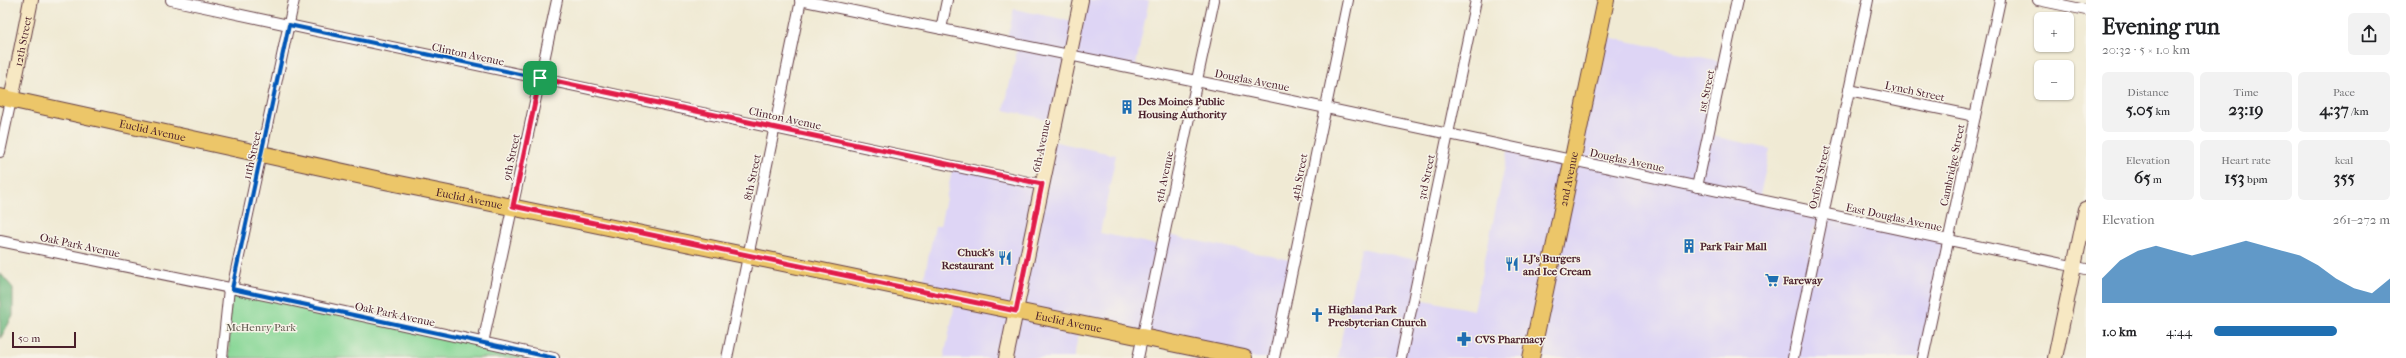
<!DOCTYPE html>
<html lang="en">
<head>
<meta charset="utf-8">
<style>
  body { margin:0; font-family:"IM FELL French Canon",serif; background:#f2f2f2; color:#202124; height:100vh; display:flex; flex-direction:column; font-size:15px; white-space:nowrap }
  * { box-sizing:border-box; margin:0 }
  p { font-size:13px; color:#757577 }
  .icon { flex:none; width:22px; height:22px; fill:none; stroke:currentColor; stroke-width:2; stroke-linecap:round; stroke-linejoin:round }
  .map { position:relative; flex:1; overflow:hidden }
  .details { display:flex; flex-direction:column; background:#fff; width:320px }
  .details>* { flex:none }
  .controls { position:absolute; left:2034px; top:12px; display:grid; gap:8px }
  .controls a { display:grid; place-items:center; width:40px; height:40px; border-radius:6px; background:#fff; box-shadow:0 1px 3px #0004; font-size:20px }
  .scale { position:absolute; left:12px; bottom:10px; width:64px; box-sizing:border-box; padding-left:4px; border:2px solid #4a1f2b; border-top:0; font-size:11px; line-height:14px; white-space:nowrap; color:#4a1f2b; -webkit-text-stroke:3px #f7f3e8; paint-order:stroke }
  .pin { position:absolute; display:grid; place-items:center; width:34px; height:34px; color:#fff; margin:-17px; border-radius:8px; box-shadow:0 2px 6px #0006 }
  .round { display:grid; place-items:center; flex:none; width:42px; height:42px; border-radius:6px; background:#f2f2f2 }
  .overview { display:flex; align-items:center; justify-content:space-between; height:68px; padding:0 16px }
  h1 { font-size:22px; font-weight:700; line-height:30px }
  .stats { display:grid; grid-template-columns:repeat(3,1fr); gap:6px; height:68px; padding:4px 16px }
  .stats div { display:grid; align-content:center; border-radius:6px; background:#f2f2f2; text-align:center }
  .stats b { font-size:17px; font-weight:700 }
  .stats small { font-size:11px; font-weight:400 }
  .stats p { font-size:11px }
  .chart { height:112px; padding:8px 16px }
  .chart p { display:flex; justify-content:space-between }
  .chart svg { width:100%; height:72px; margin-top:4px; fill:#1f6fb2; opacity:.7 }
  ul { padding:0 16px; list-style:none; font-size:13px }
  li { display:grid; grid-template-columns:64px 48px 1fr; align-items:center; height:30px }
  li i { height:10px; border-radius:5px; background:#1f6fb2 }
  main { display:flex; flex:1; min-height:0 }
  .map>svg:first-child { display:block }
</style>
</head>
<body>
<main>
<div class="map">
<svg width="2086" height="358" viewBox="0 0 2086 358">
  <rect width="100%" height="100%" fill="#f7f3e8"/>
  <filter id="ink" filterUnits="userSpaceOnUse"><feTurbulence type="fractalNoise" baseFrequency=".025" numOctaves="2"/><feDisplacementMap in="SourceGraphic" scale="8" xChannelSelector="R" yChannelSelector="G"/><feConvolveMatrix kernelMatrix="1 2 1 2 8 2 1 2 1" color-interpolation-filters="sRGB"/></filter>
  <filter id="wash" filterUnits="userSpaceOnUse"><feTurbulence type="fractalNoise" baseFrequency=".012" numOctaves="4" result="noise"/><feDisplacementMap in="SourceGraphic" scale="16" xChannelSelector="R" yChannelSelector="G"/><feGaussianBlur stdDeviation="0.9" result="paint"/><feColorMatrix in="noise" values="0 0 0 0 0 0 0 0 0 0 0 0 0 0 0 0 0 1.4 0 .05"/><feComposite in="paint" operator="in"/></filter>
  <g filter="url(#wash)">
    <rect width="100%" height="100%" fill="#f0ead4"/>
    <g fill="#ded5f5" fill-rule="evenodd">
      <polygon points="1081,0 1149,0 1135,69 1069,55 1055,121 1004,110 1018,46 1006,43 1014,9 1076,22"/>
      <path d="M1599,35L1724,62L1709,135L1770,149L1759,200L1948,241L1923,358H1337L1361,248L1421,261L1414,298L1474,310L1509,147L1573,161ZM1822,215L1806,294L1813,231Z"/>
      <polygon points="1051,141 1116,155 1100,233 1162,246 1164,234 1295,261 1274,358 1205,358 1080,324 1074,358 944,358 956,299 921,292 935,226 940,226 953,166 1042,184"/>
    </g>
    <polygon fill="#88d796" stroke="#697b60" points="229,288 554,358 229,358"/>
    <polygon fill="#6eb87f" stroke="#5c6c55" points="0,273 13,288 13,316 0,339"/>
  </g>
  <g filter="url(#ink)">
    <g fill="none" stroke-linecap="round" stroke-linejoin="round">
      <defs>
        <g id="street">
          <polyline points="171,0 1042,185"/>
          <polyline points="800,0 1260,94 2086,269"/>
          <polyline points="2038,0 2086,10"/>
          <polyline points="941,29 947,0"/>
          <polyline points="1849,90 1975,116"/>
          <polyline points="0,152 11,100"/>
          <polyline points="1697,187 1737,0"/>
          <polyline points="0,241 294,301 554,358"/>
          <polyline points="232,289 294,0"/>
          <polyline points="483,343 557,0"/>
          <polyline points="222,358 229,288"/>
          <polyline points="727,358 801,0"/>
          <polyline points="1138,358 1214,0"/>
          <polyline points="1274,358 1348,0"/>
          <polyline points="1401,358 1476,0"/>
          <polyline points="1793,358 1868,0"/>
          <polyline points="1923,358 2000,0"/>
        </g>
        <g id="secondary">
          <path id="s1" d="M11,100L31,0"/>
          <polyline points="1006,358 1081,0"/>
          <polyline points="2055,358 2086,209"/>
        </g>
        <g id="primary">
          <path id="s2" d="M0,97L385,181L1244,358"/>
          <path id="s3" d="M1531,358L1606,0"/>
        </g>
      </defs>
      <use href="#street" stroke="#633d44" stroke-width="12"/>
      <use href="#secondary" stroke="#633d44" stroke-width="16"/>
      <use href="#primary" stroke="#633d44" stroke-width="18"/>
      <use href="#street" stroke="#fff" stroke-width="10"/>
      <use href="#secondary" stroke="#f7e8c3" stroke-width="14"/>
      <use href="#primary" stroke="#ecc669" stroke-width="16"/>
      <defs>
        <polyline id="cycleway" points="554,358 232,289 289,25 1042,185"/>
      </defs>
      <use href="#cycleway" stroke="#f7f3e8" stroke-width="6"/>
      <use href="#cycleway" stroke="#0057b8" stroke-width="4"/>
    </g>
  </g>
  <g fill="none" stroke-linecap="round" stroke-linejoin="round" filter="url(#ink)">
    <defs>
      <polygon id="route" points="540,78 1042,184 1016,311 513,206"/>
    </defs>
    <use href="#route" stroke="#fff" stroke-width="8"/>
    <use href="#route" stroke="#e11d48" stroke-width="5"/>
  </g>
  <defs>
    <symbol id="building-bare" viewBox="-9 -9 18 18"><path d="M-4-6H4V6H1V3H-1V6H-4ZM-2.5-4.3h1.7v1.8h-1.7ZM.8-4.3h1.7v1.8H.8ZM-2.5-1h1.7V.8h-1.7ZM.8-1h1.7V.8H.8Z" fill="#1f6fb2" stroke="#f7f3e8" stroke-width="2.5" paint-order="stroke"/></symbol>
    <symbol id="restaurant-bare" viewBox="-9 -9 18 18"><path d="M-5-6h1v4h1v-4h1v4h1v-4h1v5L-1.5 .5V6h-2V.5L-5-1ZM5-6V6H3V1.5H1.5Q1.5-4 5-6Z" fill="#1f6fb2" stroke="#f7f3e8" stroke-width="2.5" paint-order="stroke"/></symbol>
    <symbol id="supermarket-bare" viewBox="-9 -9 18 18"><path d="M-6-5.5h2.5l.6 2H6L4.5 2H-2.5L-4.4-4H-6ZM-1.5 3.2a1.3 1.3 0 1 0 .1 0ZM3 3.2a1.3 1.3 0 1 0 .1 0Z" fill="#1f6fb2" stroke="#f7f3e8" stroke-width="2.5" paint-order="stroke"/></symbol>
    <symbol id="church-bare" viewBox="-9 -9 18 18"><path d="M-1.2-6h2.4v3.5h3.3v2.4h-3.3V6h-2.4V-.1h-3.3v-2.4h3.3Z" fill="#1f6fb2" stroke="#f7f3e8" stroke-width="2.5" paint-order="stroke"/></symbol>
    <symbol id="pharmacy-bare" viewBox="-9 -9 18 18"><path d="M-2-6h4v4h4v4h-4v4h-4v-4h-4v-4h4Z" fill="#1f6fb2" stroke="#f7f3e8" stroke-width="2.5" paint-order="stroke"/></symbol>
  </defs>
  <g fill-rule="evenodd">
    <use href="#building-bare" x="1117" y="97" width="20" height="20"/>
    <use href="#building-bare" x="1679" y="236" width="20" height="20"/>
    <use href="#restaurant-bare" x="995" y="248" width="20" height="20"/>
    <use href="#restaurant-bare" x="1502" y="254" width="20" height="20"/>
    <use href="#supermarket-bare" x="1762" y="270" width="20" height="20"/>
    <use href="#church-bare" x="1307" y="305" width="20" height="20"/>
    <use href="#pharmacy-bare" x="1454" y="329" width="20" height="20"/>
  </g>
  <g text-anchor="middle" stroke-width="3" stroke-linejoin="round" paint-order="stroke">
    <g font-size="11" fill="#4a1f2b" stroke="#f7f3e8">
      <text dy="4" stroke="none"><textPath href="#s1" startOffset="60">12th Street</textPath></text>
      <text transform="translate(468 54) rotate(12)" y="4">Clinton Avenue</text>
      <text transform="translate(1252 80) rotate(11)" y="4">Douglas Avenue</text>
      <text transform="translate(1706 91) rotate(-78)" y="4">1st Street</text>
      <text transform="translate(1915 91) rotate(12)" y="4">Lynch Street</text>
      <text transform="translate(785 118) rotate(12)" y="4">Clinton Avenue</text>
      <text dy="4" stroke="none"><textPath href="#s2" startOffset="156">Euclid Avenue</textPath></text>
      <text transform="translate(1041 146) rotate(-78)" y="4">6th Avenue</text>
      <text transform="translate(252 155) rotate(-77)" y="4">11th Street</text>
      <text transform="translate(511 157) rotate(-78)" y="4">9th Street</text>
      <text transform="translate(1627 160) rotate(12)" y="4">Douglas Avenue</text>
      <text transform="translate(1952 165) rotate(-78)" y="4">Cambridge Street</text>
      <text transform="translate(752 177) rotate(-78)" y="4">8th Street</text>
      <text transform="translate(1164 177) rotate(-78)" y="4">5th Avenue</text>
      <text transform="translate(1299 177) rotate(-79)" y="4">4th Street</text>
      <text transform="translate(1426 177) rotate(-78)" y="4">3rd Street</text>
      <text transform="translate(1819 177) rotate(-78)" y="4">Oxford Street</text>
      <text dy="4" stroke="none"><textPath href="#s3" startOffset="183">2nd Avenue</textPath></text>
      <text dy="4" stroke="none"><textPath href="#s2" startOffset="480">Euclid Avenue</textPath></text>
      <text transform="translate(1894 217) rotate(12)" y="4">East Douglas Avenue</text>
      <text transform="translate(80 245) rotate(12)" y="4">Oak Park Avenue</text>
      <text transform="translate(395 314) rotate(12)" y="4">Oak Park Avenue</text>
      <text dy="4" stroke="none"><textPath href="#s2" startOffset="1092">Euclid Avenue</textPath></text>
    </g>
    <g font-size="11" font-weight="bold" fill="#4a1f2b" stroke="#f7f3e8" text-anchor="start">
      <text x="1138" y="105">Des Moines Public<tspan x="1138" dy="13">Housing Authority</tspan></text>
      <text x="1700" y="250">Park Fair Mall</text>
      <text x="994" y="256" text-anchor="end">Chuck's<tspan x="994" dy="13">Restaurant</tspan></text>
      <text x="1523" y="262">LJ's Burgers<tspan x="1523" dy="13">and Ice Cream</tspan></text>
      <text x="1783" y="284">Fareway</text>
      <text x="1328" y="313">Highland Park<tspan x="1328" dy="13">Presbyterian Church</tspan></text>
      <text x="1475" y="343">CVS Pharmacy</text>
    </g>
    <g font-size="11" fill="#5d564b" stroke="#f7f3e8">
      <text x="261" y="331">McHenry Park</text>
    </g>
  </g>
</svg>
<div class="controls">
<a>+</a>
<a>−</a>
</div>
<div class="scale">50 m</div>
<div class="pin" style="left:540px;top:78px;background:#1e9e55"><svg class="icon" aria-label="arrive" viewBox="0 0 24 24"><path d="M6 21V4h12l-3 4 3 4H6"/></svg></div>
</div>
<section class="details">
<div class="overview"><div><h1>Evening run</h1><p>20:32 · 5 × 1.0 km</p></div><a class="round"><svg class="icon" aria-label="share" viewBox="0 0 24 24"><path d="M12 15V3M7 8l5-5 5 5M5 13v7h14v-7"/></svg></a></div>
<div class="stats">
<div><p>Distance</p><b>5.05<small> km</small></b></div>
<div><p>Time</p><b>23:19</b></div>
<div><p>Pace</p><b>4:37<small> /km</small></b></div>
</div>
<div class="stats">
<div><p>Elevation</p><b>65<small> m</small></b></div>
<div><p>Heart rate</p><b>153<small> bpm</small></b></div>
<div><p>kcal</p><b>355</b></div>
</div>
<div class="chart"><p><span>Elevation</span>261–272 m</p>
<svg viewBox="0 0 160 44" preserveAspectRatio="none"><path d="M0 44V29L10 18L20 12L30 9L40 12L50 15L60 12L70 9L80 6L90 9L100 12L110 15L120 21L130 29L140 35L150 38L160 29V44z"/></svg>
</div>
<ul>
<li><b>1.0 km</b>4:44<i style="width:70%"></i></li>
</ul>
</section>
</main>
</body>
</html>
